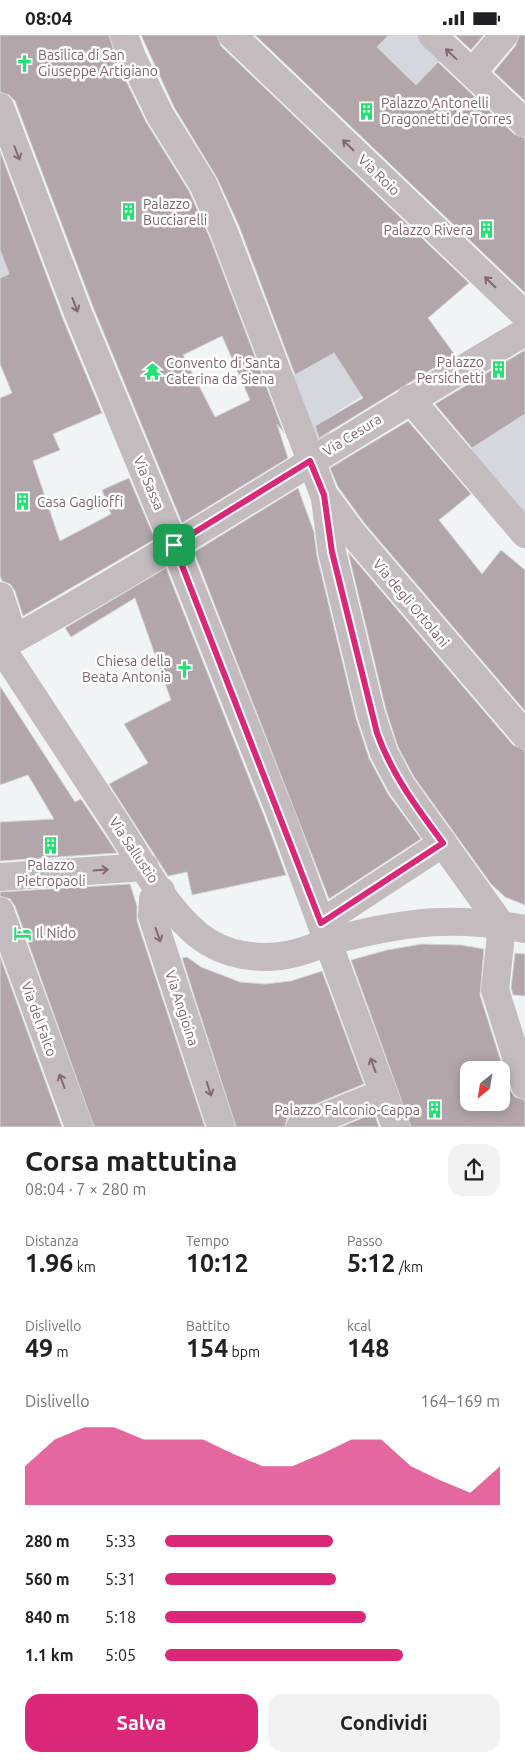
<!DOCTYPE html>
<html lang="it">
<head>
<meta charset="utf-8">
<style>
  body { margin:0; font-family:Ubuntu,sans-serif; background:#f2f2f2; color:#202124; height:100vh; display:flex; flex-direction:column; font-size:19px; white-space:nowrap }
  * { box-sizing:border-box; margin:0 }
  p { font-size:16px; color:#757577 }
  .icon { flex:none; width:28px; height:28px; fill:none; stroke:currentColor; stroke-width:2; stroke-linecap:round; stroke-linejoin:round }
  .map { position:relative; height:1092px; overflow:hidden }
  .panel { display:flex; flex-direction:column; background:#fff; flex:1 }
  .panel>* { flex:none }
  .needle { width:32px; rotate:210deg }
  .fabs { position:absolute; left:460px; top:1026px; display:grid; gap:10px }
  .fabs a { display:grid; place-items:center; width:50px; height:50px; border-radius:10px; background:#fff; box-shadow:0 2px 12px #0003; font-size:25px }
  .pin { position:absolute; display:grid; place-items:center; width:42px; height:42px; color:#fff; margin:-21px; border-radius:10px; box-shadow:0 2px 8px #0006 }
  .round { display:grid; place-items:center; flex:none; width:52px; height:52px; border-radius:15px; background:#f2f2f2 }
  .headline { display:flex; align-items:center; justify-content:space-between; height:85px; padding:0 25px }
  h1 { font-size:28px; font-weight:700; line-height:38px }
  .figures { display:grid; grid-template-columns:repeat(3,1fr); gap:8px; height:85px; padding:5px 25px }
  .figures div { display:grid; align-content:center }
  .figures b { font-size:25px; font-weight:700 }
  .figures small { font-size:14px; font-weight:400 }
  .figures p { font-size:14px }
  .chart { height:140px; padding:10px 25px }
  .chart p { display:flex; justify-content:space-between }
  .chart svg { width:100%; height:90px; margin-top:5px; fill:#db2777; opacity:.7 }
  .button { display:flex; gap:10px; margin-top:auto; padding:10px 25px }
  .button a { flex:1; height:58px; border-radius:15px; background:#db2777; color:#fff; font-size:20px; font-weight:700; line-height:58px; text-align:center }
  .button a+a { background:#f2f2f2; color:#202124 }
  ul { padding:0 25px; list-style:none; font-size:16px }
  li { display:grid; grid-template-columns:80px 60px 1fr; align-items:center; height:38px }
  li i { height:12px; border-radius:6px; background:#db2777 }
  .status { display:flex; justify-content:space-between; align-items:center; height:35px; padding:0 25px; background:#fff; direction:ltr }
  .status svg { height:14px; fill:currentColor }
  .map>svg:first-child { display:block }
</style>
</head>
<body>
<div class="status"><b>08:04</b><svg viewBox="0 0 49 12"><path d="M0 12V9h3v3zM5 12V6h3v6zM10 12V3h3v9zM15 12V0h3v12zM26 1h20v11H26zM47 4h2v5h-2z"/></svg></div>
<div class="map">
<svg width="525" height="1092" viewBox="0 0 525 1092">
  <rect width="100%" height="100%" fill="#f1f4f5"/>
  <g fill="#d5d7de">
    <polygon points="389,0 420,0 444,22 424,43 431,64 377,12"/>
    <polygon points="0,215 9,239 0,243"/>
    <polygon points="334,318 365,359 323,386 332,403 311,417 283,346"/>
    <polygon points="525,379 525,484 466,417"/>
  </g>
  <g fill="#b3a6ab" stroke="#d4d5d6" fill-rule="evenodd">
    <path d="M0,0H109L118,29L146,87L189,156L210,203L284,398L277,389L288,423L182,488L93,272L15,66L9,60L0,57ZM222,301L250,365L215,382L183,320Z"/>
    <polygon points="141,0 217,0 221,11 469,248 428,283 455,320 319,403 315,391 363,363 334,318 295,340 239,191 217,143 174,72"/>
    <polygon points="255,0 389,0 377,12 416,50 438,27 514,99 525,103 525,258"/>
    <polygon points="455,0 484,0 471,15"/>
    <polygon points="519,0 525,0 525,66 494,37 516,10"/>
    <polygon points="0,116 63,284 102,378 53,399 60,415 33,426 60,506 111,479 102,455 129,443 155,504 23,581 15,556 10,549 2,546 0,541 0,363 12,358 0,329 0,243 9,239 0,215"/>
    <polygon points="525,315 525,379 472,413 435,369"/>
    <polygon points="408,386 471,459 439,485 482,539 501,515 525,535 525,676 365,489 338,452 330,433"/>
    <polygon points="298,453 314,497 317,521 356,683 369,723 388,759 421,804 329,864 194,517"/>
    <polygon points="348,517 513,710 525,715 525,870 505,862 491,849 414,742 398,712 386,675"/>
    <polygon points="166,533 268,791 286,840 192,860 187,837 168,841 109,749 148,728 124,689 171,665 135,563 71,602 65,593"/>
    <polygon points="0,651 75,767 81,764 117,818 0,826 0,787 54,784 28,740 0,750"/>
    <polygon points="130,849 137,871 137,886 205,1092 94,1092 15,871 10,864 0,861 0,857"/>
    <path d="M422,909L461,910L484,914L480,960L510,1055L515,1062L525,1065V1092H411L351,925L387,915ZM469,1035H501V1068H469Z"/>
    <polygon points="515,918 525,919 525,961 513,960 511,953"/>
    <polygon points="0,921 62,1092 0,1092"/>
    <polygon points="187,922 201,932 240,947 265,949 291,946 322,936 364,1049 294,1078 287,1083 285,1092 236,1092 182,923"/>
    <polygon points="374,1078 379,1092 341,1092"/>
  </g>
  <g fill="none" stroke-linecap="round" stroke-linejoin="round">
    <g stroke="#c3bbbe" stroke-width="28">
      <polyline points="124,0 132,22 160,80 203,149 224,197 324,460 353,499 525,700"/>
      <polyline points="232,0 525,280"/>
      <polyline points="432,0 525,88"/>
      <polyline points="472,38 504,0"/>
      <polyline points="0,72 78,278 174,510 283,785 396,1092"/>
      <polyline points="410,364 525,499"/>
      <polyline points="325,464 332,517 371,679 384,718 401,750 502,891"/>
      <polyline points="0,561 14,604"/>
      <path d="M0,611C39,671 79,731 118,791C142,828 170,883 208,907C230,920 255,924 281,921C302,919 322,908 342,903C409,886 456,881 525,894"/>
      <path d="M0,612C179,513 349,400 525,297"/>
      <polyline points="0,842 145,832"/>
      <polyline points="161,856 153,864 152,881 221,1092"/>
      <polyline points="0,876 79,1092"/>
      <polyline points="321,888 443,808"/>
      <polyline points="502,891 495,955 525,1050"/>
      <polyline points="300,1092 383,1058"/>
    </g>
  </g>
  <defs><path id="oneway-shaft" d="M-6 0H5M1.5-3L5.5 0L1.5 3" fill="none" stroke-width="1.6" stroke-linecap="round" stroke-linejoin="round" transform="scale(1.25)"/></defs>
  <g stroke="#846873">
    <use href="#oneway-shaft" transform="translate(451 19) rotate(-137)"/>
    <use href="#oneway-shaft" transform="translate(348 110) rotate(-136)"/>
    <use href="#oneway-shaft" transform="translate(17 118) rotate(69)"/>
    <use href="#oneway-shaft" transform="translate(490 247) rotate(-136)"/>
    <use href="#oneway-shaft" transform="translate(75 270) rotate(69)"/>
    <use href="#oneway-shaft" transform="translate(101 835) rotate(-4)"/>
    <use href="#oneway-shaft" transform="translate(158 900) rotate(71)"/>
    <use href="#oneway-shaft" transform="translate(373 1030) rotate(-110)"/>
    <use href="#oneway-shaft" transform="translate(62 1046) rotate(-110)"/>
    <use href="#oneway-shaft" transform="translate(209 1054) rotate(72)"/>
  </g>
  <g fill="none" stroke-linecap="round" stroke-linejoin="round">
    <defs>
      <path id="route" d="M310,426L324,460L332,517L377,698C392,740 417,773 443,808L321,888L174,510Z"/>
    </defs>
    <use href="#route" stroke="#fff" stroke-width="10"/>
    <use href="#route" stroke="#db2777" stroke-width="6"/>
  </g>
  <defs>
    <symbol id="church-bare" viewBox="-9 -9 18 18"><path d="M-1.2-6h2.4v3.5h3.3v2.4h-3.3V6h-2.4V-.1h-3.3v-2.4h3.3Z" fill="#25e074" stroke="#fff" stroke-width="2.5" paint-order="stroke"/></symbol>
    <symbol id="building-bare" viewBox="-9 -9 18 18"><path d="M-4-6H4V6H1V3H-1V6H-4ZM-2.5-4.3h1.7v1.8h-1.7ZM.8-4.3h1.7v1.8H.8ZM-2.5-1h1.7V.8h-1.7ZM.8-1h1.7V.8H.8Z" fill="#25e074" stroke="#fff" stroke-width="2.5" paint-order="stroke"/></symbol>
    <symbol id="temple-bare" viewBox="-9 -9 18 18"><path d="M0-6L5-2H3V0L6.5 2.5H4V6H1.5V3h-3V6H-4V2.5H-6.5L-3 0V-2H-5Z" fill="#25e074" stroke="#fff" stroke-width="2.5" paint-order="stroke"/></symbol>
    <symbol id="hotel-bare" viewBox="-9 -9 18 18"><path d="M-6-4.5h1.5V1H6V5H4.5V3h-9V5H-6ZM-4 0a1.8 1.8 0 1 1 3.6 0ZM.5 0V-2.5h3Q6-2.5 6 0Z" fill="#25e074" stroke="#fff" stroke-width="2.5" paint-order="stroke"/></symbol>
  </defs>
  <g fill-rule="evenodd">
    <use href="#church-bare" x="12" y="16" width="25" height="25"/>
    <use href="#building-bare" x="354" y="64" width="25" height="25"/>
    <use href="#building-bare" x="116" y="164" width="25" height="25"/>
    <use href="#building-bare" x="474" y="182" width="25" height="25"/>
    <use href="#building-bare" x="486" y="322" width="25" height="25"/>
    <use href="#temple-bare" x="140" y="324" width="25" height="25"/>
    <use href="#building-bare" x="10" y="454" width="25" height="25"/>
    <use href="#church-bare" x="172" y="622" width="25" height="25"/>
    <use href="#building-bare" x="38" y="798" width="25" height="25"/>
    <use href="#hotel-bare" x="10" y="886" width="25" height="25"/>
    <use href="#building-bare" x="422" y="1062" width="25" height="25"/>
  </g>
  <g text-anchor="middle" stroke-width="5" stroke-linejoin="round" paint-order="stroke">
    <g font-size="14" fill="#81646f" stroke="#fff" text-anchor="start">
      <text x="38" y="25">Basilica di San<tspan x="38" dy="16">Giuseppe Artigiano</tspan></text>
      <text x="381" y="73">Palazzo Antonelli<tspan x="381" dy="16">Dragonetti de Torres</tspan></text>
      <text x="143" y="174">Palazzo<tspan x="143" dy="16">Bucciarelli</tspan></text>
      <text x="473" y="200" text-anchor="end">Palazzo Rivera</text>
      <text x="484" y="332" text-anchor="end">Palazzo<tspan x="484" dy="16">Persichetti</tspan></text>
      <text x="166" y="333">Convento di Santa<tspan x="166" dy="16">Caterina da Siena</tspan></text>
      <text x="37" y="472">Casa Gaglioffi</text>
      <text x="171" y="631" text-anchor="end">Chiesa della<tspan x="171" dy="16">Beata Antonia</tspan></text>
      <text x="51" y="835" text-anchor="middle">Palazzo<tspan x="51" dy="16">Pietropaoli</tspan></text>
      <text x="36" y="903">Il Nido</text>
      <text x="420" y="1080" text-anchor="end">Palazzo Falconio-Cappa</text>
    </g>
    <g font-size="14" fill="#81646f" stroke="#fff">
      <text transform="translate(379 140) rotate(44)" y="5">Via Roio</text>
      <text transform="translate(352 400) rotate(-32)" y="5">Via Cesura</text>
      <text transform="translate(149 448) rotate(67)" y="5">Via Sassa</text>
      <text transform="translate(411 568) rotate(50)" y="5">Via degli Ortolani</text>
      <text transform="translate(134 815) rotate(56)" y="5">Via Sallustio</text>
      <text transform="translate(182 973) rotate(72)" y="5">Via Angioina</text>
      <text transform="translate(39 984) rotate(70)" y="5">Via del Falco</text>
    </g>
  </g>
</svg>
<div class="fabs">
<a><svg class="needle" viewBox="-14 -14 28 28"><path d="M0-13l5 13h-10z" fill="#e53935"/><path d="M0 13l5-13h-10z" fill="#757577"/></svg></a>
</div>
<div class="pin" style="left:174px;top:510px;background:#1e9e55"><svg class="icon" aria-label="arrive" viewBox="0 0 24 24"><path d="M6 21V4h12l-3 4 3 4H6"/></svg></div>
</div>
<section class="panel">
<div class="headline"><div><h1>Corsa mattutina</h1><p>08:04 · 7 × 280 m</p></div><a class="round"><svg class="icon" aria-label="share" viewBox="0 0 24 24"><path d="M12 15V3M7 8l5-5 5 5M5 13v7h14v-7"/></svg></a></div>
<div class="figures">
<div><p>Distanza</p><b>1.96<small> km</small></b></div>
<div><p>Tempo</p><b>10:12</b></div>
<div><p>Passo</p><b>5:12<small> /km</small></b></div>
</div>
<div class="figures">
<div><p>Dislivello</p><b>49<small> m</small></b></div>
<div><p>Battito</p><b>154<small> bpm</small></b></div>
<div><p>kcal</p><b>148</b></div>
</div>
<div class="chart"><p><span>Dislivello</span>164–169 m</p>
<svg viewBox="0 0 160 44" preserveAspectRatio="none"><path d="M0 44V25L10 12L20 6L30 6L40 12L50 12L60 12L70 19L80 25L90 25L100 19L110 12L120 12L130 25L140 32L150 38L160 25V44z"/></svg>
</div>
<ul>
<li><b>280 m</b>5:33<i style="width:50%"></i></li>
<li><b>560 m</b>5:31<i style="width:51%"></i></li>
<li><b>840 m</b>5:18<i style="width:60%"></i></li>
<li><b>1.1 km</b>5:05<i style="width:71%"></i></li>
</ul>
<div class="button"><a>Salva</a><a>Condividi</a></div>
</section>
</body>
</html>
